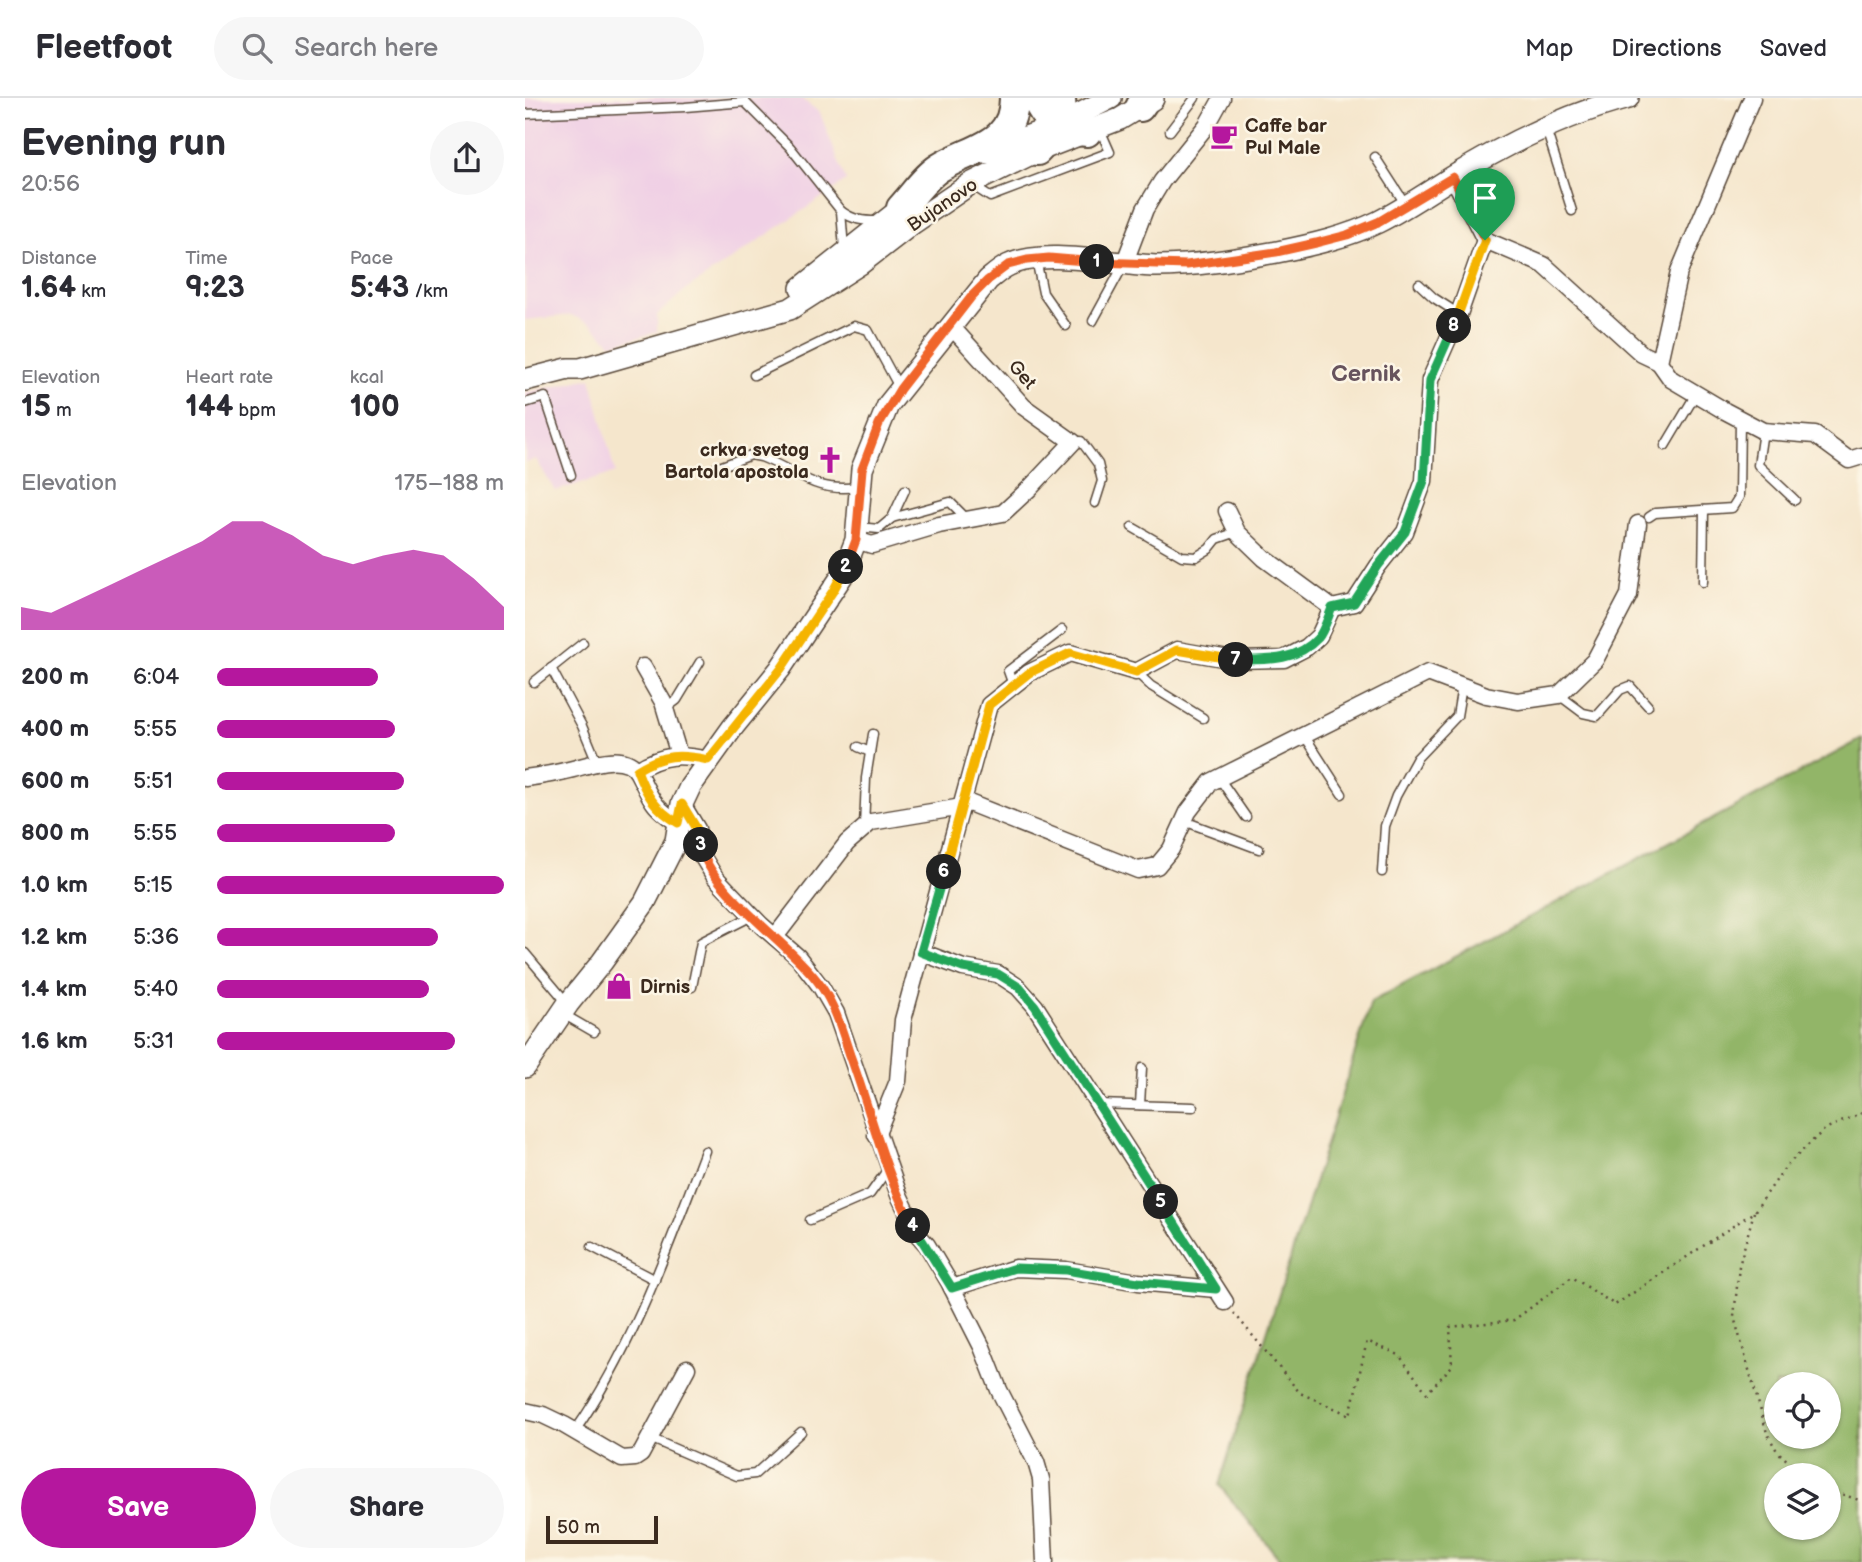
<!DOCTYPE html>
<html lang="en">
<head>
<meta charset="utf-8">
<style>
  body { margin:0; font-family:"Balsamiq Sans",sans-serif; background:#f7f7f7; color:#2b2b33; height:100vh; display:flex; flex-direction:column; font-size:26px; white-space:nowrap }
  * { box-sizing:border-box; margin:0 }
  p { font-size:23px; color:#7c7c81 }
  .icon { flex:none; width:38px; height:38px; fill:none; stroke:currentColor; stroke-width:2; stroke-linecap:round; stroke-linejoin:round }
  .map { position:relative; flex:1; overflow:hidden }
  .panel { display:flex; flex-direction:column; background:#fff; width:525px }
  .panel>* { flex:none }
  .buttons { position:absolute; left:1239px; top:1274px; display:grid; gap:14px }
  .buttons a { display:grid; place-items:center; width:77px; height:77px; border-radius:50%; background:#fff; box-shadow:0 2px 5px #0004; font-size:35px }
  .scale { position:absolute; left:21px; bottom:18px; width:112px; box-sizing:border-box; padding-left:7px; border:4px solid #3b2a1e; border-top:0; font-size:19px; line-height:24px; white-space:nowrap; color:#3b2a1e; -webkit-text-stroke:5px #fcf5e5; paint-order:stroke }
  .pin { position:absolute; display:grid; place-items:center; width:60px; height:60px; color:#fff; margin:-72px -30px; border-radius:50% 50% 50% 0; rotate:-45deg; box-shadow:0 0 7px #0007 }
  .pin .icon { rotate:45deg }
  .km { position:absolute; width:35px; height:35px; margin:-18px; border-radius:50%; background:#222; color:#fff; font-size:19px; line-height:35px; text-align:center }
  .round { display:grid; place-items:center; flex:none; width:74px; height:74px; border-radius:37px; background:#f7f7f7 }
  .overview { display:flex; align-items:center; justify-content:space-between; height:119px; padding:0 21px }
  h1 { font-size:38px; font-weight:700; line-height:52px }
  .metrics { display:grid; grid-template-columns:repeat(3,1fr); gap:10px; height:119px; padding:7px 21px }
  .metrics div { display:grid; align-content:center }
  .metrics b { font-size:30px; font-weight:700 }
  .metrics small { font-size:19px; font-weight:400 }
  .metrics p { font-size:19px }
  .chart { height:196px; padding:14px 21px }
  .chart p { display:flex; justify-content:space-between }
  .chart svg { width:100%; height:126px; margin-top:7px; fill:#b5179e; opacity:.7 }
  .action { display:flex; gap:14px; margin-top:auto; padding:14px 21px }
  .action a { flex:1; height:80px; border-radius:42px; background:#b5179e; color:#fff; font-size:28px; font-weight:700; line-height:80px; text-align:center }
  .action a+a { background:#f7f7f7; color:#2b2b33 }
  ul { padding:0 21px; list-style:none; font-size:23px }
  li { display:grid; grid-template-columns:112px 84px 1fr; align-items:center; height:52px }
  li i { height:18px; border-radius:9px; background:#b5179e }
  header { display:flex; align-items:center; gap:42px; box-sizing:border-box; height:98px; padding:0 35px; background:#fff; border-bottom:2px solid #e1e1e2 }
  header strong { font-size:33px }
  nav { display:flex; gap:38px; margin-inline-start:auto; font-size:24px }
  .search { width:490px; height:63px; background:#f7f7f7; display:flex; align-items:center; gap:18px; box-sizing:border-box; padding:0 24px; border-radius:38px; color:#7c7c81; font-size:26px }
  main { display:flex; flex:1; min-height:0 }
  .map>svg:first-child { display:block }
</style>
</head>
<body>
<header>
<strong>Fleetfoot</strong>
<div class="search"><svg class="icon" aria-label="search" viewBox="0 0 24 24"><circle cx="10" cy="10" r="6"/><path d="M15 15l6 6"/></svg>Search here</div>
<nav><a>Map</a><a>Directions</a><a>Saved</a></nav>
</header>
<main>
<section class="panel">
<div class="overview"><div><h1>Evening run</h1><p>20:56</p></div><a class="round"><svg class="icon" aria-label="share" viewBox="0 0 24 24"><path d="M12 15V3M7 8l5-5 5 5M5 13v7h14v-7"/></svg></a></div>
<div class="metrics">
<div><p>Distance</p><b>1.64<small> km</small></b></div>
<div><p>Time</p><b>9:23</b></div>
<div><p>Pace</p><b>5:43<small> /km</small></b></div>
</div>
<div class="metrics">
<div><p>Elevation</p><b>15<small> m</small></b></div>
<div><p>Heart rate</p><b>144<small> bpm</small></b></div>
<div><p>kcal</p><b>100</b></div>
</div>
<div class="chart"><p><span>Elevation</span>175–188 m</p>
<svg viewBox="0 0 160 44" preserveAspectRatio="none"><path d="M0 44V36L10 38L20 33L30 28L40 23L50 18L60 13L70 6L80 6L90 11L100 18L110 21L120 18L130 16L140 18L150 26L160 36V44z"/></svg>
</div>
<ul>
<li><b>200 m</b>6:04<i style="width:56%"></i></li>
<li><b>400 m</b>5:55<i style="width:62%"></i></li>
<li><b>600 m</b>5:51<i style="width:65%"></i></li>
<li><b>800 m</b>5:55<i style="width:62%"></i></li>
<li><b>1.0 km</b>5:15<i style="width:100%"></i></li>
<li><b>1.2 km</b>5:36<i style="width:77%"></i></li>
<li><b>1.4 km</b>5:40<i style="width:74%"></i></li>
<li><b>1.6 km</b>5:31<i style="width:83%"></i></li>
</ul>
<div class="action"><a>Save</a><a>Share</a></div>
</section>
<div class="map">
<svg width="1337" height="1464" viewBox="0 0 1337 1464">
  <rect width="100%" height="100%" fill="#fcf5e5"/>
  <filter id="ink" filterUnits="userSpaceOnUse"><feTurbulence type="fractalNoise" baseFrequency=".0143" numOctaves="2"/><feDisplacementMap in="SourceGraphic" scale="14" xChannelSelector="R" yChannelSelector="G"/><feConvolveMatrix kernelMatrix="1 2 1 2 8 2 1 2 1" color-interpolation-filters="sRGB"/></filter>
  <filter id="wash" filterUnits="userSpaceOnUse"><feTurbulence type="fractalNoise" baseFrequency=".00686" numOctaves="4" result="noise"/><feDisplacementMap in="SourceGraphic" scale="28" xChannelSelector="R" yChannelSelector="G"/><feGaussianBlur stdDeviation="1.57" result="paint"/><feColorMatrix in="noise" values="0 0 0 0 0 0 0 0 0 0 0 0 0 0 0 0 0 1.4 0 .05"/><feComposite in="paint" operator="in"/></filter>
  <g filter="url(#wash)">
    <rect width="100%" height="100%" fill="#f5e6cc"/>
    <g fill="#f0d0e5">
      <polygon points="0,0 276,0 295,15 321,83 158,194 132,217 132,234 87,246 66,226 46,217 0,222"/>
      <polygon points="66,280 90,375 30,393 11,361 0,365 0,295"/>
    </g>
    <path fill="#92b568" stroke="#667043" stroke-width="2" fill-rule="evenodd" d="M1337,641V1464H757L694,1387L846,904ZM1251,1286H1304V1339H1251ZM1251,1377H1304V1430H1251Z"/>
  </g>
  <g filter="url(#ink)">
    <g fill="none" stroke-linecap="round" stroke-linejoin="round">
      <defs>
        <g id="lane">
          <polyline points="0,16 160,9 220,4 265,49 316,113"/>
          <polyline points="1021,31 1047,113"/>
          <polyline points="645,33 670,0"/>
          <polyline points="850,59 881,107"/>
          <polyline points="448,88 465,99 585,54 574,29"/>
          <path d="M319,151L316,113C328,122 338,123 352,123"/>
          <polyline points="511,161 518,195 541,228"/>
          <polyline points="894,186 909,200 934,216"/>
          <polyline points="568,223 598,168"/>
          <polyline points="229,277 329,228 343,232 375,291"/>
          <polyline points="0,305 20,299 46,377"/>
          <polyline points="1238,333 1233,367 1270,402"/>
          <polyline points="548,344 556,343 573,366 577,383 570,405"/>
          <polyline points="1140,348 1171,296"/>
          <path d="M189,371L226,357L236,359C274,374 288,395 333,389"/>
          <polyline points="1124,419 1130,415 1207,410 1214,399 1215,321"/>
          <polyline points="367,420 380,392"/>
          <polyline points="333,429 354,431 367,420 425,404 442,421"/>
          <polyline points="607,429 657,458 671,459 684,451 692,441 712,434"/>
          <polyline points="1178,484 1179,412"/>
          <polyline points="26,570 57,628 72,664"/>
          <polyline points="611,574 626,588 678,620"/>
          <polyline points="9,584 58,545"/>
          <polyline points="488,587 483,573 537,532"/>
          <polyline points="1034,597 1058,615 1072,618 1095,592 1105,588 1123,608"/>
          <polyline points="140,611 152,602 175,564"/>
          <polyline points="779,637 817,696"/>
          <polyline points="333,649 345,654"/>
          <polyline points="694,680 721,719"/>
          <polyline points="659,723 734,751"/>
          <polyline points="339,730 341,680 348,636"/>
          <polyline points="857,774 860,728 871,698 892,660 932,618 937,588"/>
          <polyline points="0,855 43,906"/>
          <polyline points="167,889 176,844 227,818"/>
          <polyline points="38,916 69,934"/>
          <polyline points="573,1006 668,1009"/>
          <polyline points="615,1007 617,970"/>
          <polyline points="285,1122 345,1096 363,1071"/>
          <polyline points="67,1149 130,1182"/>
          <path d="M50,1333C109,1248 143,1149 180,1053"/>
          <polyline points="125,1340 212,1378 230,1376 276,1334"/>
        </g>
        <g id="street">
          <polyline points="1227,0 1154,174 1134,264 1146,281 1200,313 1238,333 1290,337 1324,362 1337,358"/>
          <polyline points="928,79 960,142 1019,167 1117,256 1134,264"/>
          <polyline points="599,166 620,111 637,83 682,27 697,0"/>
          <polyline points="702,413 712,434 739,460 807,510 829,505 853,468 880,434 899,383 905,282 934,216 960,142"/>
          <polyline points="331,442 347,447 414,427 478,415 505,390 548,344 499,309 425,227"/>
          <polyline points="118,569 138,604 154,657"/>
          <path d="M112,672C138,656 155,656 183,662"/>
          <path d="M0,680C16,678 33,675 48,671C66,666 102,653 113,675C127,701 126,708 153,725"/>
          <polyline points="439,703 613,772 632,768 646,751 663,714 686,684 903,575 961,597 993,603 1034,597 1070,562 1104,497 1113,426"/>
          <polyline points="157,706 172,731 177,758 190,779 236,827 273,859 296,889 311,915 374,1097 393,1137 402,1147 424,1184 457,1249 474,1292 511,1364 516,1381 520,1464"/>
          <polyline points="250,839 322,745 346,724 437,709"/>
          <polyline points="396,854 438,870 473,876 493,889 510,908 700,1204"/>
          <polyline points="351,1037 373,983 378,922 464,607 504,575 545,555 611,574 652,552 709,562 759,561 782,549 794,538 807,510"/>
          <polyline points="427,1190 490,1170 541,1172 613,1184 691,1191"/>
          <polyline points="0,1313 18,1317 39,1327 97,1361 110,1360 116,1356 162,1270"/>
        </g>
        <g id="secondary">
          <polyline points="463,55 484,45 531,28 586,0"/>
          <polyline points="276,190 388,101"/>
          <polyline points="0,282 43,271 55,271 265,211 335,166 388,125 445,86 512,53 595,21 628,1"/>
          <path d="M0,969L43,906L77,864L120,804L151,743L157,706L165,689L208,629L255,571L317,478L331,442L337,371L363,307L463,182C469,177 477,170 484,167C520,150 591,167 631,168C671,168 713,161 752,154C787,147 822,139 853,124C879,111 902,95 926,80C982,45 1039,17 1103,0"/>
        </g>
        <g id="highway">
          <path d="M510,0C525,26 529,32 562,34"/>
          <polyline points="615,9 621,0"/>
          <path d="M512,53C528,37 538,25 536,0"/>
          <path d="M376,110C388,97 400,79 414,70C448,49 489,48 489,0"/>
        </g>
      </defs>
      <use href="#lane" stroke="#574638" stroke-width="11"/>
      <use href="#street" stroke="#574638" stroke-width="19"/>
      <use href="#secondary" stroke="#574638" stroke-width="24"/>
      <use href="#highway" stroke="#574638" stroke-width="32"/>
      <g stroke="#574638" stroke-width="2.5" stroke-dasharray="2 5" stroke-linecap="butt">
        <polyline points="1229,1114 1214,1168 1209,1219 1242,1335 1252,1353 1278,1377"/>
        <polyline points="709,1215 775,1295 825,1317 842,1243 874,1257 902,1295 927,1268 925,1229 989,1222 1047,1179 1090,1207 1229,1114 1262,1067 1300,1031 1337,1015"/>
        <polyline points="1304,1392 1337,1403"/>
      </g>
      <use href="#lane" stroke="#fff" stroke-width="8"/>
      <use href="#street" stroke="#fff" stroke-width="16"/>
      <use href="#secondary" stroke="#fff" stroke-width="21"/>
      <use href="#highway" stroke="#fff" stroke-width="28"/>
    </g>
  </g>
  <g fill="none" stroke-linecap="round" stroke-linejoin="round" filter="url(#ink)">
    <defs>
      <polyline id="split-1" points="572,164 662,167 751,154 791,145 822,137 853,124 928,79 960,142"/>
      <polyline id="split-2" points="321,469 331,442 337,371 354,326 375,291 447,198 463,182 483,167 502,162 524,160 572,164"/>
      <path id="split-3" d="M176,747L172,731L157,706L153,725C130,711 121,697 112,672C138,656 155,656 183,662L256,571L308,493L321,469"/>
      <path id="split-4" d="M176,747C182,792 268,847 296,888C311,910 317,933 325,957C346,1014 359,1074 388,1128"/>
      <polyline id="split-5" points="388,1128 427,1190 490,1170 541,1172 613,1184 691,1191 636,1104"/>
      <polyline id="split-6" points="419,774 396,854 438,870 473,876 494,889 510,908 636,1104"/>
      <polyline id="split-7" points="419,774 464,607 504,575 545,555 611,574 652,552 711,562"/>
      <path id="split-8" d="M711,562C741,562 771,564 793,540C799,533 803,519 807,510L829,505L853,468L880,434L899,383L905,282L929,228"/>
      <polyline id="split-9" points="929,228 960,142"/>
    </defs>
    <use href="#split-1" stroke="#fff" stroke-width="14"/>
    <use href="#split-2" stroke="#fff" stroke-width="14"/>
    <use href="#split-3" stroke="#fff" stroke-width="14"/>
    <use href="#split-4" stroke="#fff" stroke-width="14"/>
    <use href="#split-5" stroke="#fff" stroke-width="14"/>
    <use href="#split-6" stroke="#fff" stroke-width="14"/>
    <use href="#split-7" stroke="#fff" stroke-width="14"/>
    <use href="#split-8" stroke="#fff" stroke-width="14"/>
    <use href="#split-9" stroke="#fff" stroke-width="14"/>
    <use href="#split-1" stroke="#f0652b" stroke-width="9"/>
    <use href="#split-2" stroke="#f0652b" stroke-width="9"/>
    <use href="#split-3" stroke="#f5b400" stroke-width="9"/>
    <use href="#split-4" stroke="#f0652b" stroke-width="9"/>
    <use href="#split-5" stroke="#22a559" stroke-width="9"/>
    <use href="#split-6" stroke="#22a559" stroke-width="9"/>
    <use href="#split-7" stroke="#f5b400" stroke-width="9"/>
    <use href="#split-8" stroke="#22a559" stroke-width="9"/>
    <use href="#split-9" stroke="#f5b400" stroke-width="9"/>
  </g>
  <defs>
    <symbol id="cafe-bare" viewBox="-9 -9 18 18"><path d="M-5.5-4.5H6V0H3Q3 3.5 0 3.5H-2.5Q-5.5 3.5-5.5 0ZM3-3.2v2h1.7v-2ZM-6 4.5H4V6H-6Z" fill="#b5179e" stroke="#fcf5e5" stroke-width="2.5" paint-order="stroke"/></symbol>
    <symbol id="church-bare" viewBox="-9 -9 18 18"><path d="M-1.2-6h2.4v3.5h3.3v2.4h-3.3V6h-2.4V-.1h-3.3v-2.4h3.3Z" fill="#b5179e" stroke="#fcf5e5" stroke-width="2.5" paint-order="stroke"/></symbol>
    <symbol id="shop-bare" viewBox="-9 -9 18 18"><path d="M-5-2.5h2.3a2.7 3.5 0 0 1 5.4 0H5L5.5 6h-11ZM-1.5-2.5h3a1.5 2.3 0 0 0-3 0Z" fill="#b5179e" stroke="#fcf5e5" stroke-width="2.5" paint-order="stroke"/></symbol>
  </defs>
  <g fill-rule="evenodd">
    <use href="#cafe-bare" x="680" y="19" width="38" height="38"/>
    <use href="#church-bare" x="286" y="343" width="38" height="38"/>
    <use href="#shop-bare" x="75" y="869" width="38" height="38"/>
  </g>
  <g text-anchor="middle" stroke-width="5" stroke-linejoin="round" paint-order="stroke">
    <g font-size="19" font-weight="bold" fill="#3b2a1e" stroke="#fcf5e5" text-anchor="start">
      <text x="720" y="34">Caffe bar<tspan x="720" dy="22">Pul Male</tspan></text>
      <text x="284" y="358" text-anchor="end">crkva svetog<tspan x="284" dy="22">Bartola apostola</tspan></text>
      <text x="115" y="895">Dirnis</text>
    </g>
    <g font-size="19" fill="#3b2a1e" stroke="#fcf5e5">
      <text transform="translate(417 106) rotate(-34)" y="7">Bujanovo</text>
      <text transform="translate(498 276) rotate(49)" y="7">Get</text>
    </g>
    <g font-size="23" font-weight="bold" fill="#67535d" stroke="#fcf5e5">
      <text x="841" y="283">Cernik</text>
    </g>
  </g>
</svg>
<div class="buttons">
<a><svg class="icon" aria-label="locate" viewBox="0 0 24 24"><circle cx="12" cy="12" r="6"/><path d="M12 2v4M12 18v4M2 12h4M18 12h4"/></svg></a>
<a><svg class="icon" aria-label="layers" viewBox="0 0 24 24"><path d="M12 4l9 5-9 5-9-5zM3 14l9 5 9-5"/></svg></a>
</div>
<div class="scale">50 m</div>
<div class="pin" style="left:960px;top:142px;background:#1e9e55"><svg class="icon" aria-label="arrive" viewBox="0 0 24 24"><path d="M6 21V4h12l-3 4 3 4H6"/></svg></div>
<b class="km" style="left:572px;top:164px">1</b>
<b class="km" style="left:321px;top:469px">2</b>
<b class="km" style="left:176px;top:747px">3</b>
<b class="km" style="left:388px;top:1128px">4</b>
<b class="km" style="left:636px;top:1104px">5</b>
<b class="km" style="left:419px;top:774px">6</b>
<b class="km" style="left:711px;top:562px">7</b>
<b class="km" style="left:929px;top:228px">8</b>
</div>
</main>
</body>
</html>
